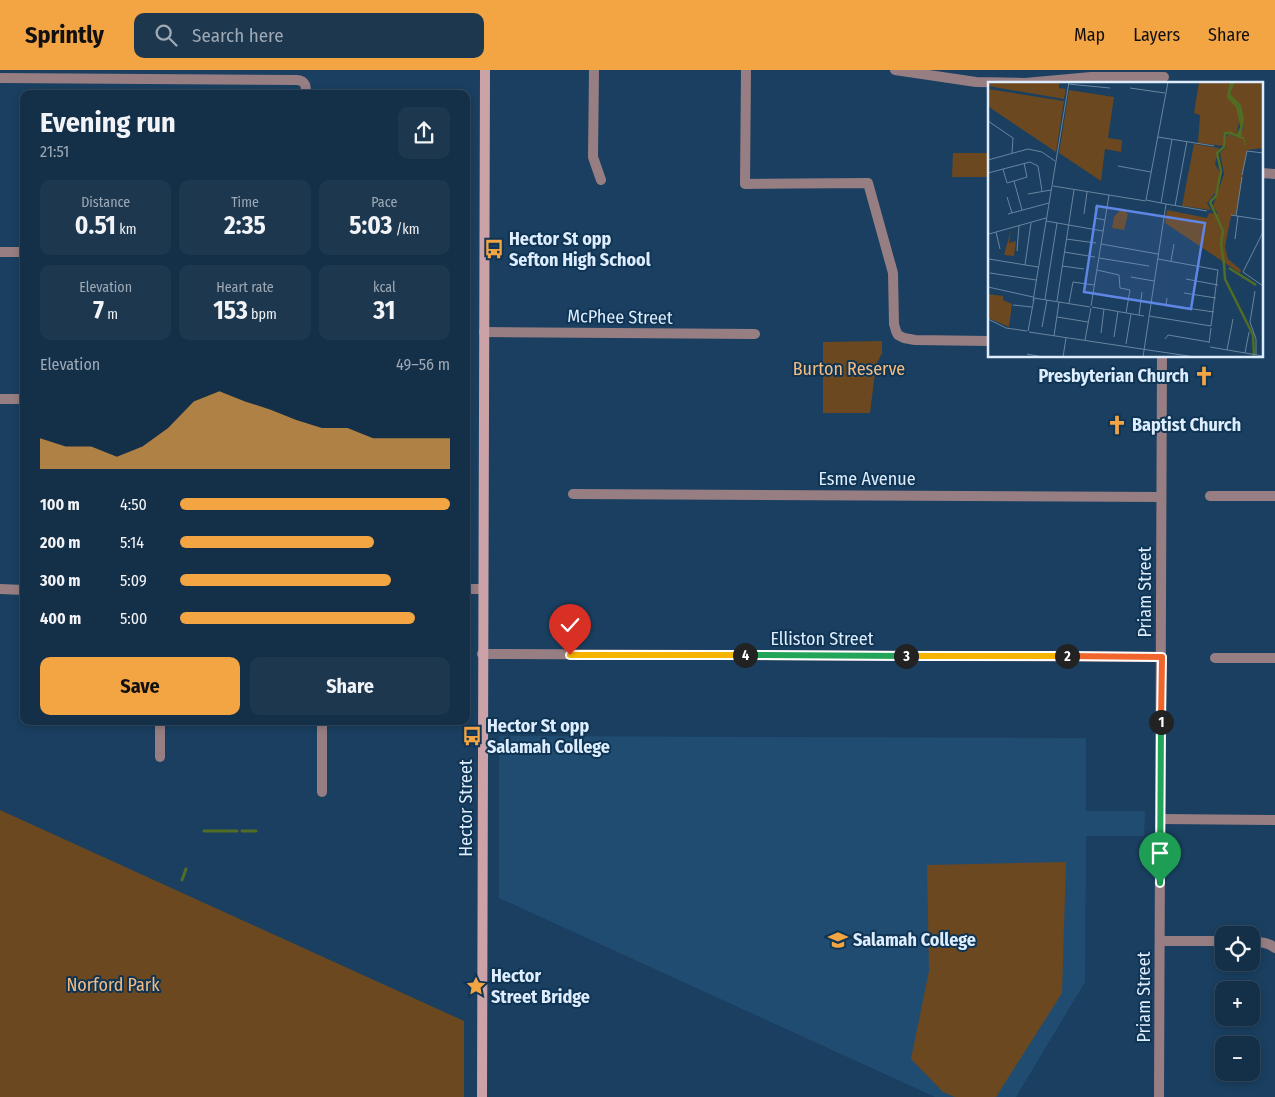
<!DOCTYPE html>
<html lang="en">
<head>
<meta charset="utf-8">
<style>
  body { margin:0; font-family:"Fira Sans Condensed",sans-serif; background:#1d374f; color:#f1f3f6; height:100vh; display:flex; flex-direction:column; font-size:19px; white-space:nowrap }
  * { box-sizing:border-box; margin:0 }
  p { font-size:16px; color:#9da9b4 }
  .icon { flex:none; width:28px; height:28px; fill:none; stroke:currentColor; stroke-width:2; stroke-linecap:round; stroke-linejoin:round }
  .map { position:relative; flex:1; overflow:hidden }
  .drawer { position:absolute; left:20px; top:20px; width:450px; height:635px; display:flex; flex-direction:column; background:#142f48; border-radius:10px; box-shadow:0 2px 8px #0003,0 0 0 1px #334a60 }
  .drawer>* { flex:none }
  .fabs { position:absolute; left:1215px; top:856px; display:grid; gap:10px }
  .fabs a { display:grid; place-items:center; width:45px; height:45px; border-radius:10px; background:#142f48; box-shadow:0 2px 8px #0003,0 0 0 1px #334a60; font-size:25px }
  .pin { position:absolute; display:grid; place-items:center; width:42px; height:42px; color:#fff; margin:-51px -21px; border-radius:50% 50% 50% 0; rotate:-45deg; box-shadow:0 0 5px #0007 }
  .pin .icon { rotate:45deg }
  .km { position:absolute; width:25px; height:25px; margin:-12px; border-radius:50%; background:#222; color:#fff; font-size:14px; line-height:25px; text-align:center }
  .round { display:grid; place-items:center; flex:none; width:52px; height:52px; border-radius:10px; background:#1d374f }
  .summary { display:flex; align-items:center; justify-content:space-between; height:85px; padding:0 20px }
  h1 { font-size:28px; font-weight:700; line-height:38px }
  .figures { display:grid; grid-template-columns:repeat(3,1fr); gap:8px; height:85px; padding:5px 20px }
  .figures div { display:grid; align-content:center; border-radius:10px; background:#1d374f; text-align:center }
  .figures b { font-size:25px; font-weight:700 }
  .figures small { font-size:14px; font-weight:400 }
  .figures p { font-size:14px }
  .chart { height:140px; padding:10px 20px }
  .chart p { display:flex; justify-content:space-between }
  .chart svg { width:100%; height:90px; margin-top:5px; fill:#f3a443; opacity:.7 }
  .cta { display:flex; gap:10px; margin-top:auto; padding:10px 20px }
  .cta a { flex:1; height:58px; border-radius:10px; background:#f3a443; color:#111; font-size:20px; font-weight:700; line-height:58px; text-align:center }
  .cta a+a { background:#1d374f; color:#f1f3f6 }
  ul { padding:0 20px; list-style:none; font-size:16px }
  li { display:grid; grid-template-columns:80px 60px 1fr; align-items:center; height:38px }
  li i { height:12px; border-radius:6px; background:#f3a443 }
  header { display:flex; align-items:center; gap:30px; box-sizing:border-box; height:70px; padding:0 25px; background:#f3a443; color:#111 }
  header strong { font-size:24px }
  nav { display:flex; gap:28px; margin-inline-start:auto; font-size:18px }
  .search { width:350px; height:45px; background:#1d374f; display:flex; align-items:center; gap:12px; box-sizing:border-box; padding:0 18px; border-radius:10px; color:#9da9b4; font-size:19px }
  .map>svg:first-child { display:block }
</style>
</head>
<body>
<header>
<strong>Sprintly</strong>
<div class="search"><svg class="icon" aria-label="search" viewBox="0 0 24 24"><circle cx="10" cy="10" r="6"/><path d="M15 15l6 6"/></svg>Search here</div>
<nav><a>Map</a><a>Layers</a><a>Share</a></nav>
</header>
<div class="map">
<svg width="1275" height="1027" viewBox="0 0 1275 1027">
  <rect width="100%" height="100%" fill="#1a3f60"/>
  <polygon fill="#214c71" points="499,666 1086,668 1086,741 1145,741 1144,766 1086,766 1085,912 1016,1027 935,1027 499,828"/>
  <g fill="#6b481f">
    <polygon points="953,83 989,83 989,107 952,107"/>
    <polygon points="882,271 882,283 876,295 870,343 823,343 823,272"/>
    <polygon points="0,740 464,951 464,1027 0,1027"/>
    <polygon points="1066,792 1062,923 996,1027 955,1027 943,1022 911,989 929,901 927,795"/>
  </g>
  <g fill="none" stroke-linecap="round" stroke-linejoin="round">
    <g stroke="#516d23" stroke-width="3">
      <polyline points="204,761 237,761"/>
      <polyline points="242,761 256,761"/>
      <polyline points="182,810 186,799"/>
    </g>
    <g stroke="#977e82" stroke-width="10">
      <polyline points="594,0 593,87 601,110"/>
      <polyline points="746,0 745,114 868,113 893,203 894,254 896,261 898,265 904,268 915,270 989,271"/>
      <polyline points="895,0 976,12 1025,13 1091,7 1164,7"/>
      <path d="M0,8L297,10C306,11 306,16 306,24"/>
      <polyline points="1261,103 1275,104"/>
      <polyline points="0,182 24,182"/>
      <polyline points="484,262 755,264"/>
      <polyline points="0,329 24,329"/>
      <polyline points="573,424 1161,427"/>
      <polyline points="1210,426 1275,426"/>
      <polyline points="482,584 1162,587"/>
      <polyline points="1215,588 1275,588"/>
      <polyline points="160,651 160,687"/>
      <polyline points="322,651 322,722"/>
      <polyline points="1161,749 1275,750"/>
      <polyline points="1160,871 1224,871"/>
      <path d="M1251,872C1260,872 1268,872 1275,878"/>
      <polyline points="1159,1027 1162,286"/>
    </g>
    <g stroke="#977e82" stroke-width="10">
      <polyline points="0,519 24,520"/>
      <polyline points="466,519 482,519"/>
    </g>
    <polyline stroke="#caa2a8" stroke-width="10" points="482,1027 485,0"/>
  </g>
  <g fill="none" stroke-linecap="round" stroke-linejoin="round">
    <defs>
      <polyline id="split-1" points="1160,813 1161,652"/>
      <polyline id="split-2" points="1067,586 1162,587 1161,652"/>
      <polyline id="split-3" points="906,586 1067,586"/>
      <polyline id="split-4" points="745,585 906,586"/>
      <polyline id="split-5" points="570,585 745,585"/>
    </defs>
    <use href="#split-1" stroke="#fff" stroke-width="10"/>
    <use href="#split-2" stroke="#fff" stroke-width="10"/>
    <use href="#split-3" stroke="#fff" stroke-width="10"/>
    <use href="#split-4" stroke="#fff" stroke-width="10"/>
    <use href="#split-5" stroke="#fff" stroke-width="10"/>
    <use href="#split-1" stroke="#22a559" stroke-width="6"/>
    <use href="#split-2" stroke="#f0652b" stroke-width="6"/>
    <use href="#split-3" stroke="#f5b400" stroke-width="6"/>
    <use href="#split-4" stroke="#22a559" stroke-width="6"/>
    <use href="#split-5" stroke="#f5b400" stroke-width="6"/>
  </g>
  <defs>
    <symbol id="bus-bare" viewBox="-9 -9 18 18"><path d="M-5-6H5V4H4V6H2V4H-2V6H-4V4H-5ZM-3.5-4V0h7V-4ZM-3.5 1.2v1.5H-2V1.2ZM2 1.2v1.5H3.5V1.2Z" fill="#f3a443" stroke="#0f3454" stroke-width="2.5" paint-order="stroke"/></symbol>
    <symbol id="church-bare" viewBox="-9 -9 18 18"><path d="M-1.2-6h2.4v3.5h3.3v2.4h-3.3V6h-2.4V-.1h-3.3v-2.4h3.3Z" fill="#f3a443" stroke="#0f3454" stroke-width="2.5" paint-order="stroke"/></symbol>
    <symbol id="school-bare" viewBox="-9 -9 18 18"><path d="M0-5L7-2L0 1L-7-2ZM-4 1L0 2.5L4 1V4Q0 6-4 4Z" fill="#f3a443" stroke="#0f3454" stroke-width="2.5" paint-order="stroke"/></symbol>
    <symbol id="sight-bare" viewBox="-9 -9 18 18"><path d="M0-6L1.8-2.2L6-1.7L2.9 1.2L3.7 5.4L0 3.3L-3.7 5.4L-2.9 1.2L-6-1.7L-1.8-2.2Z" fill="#f3a443" stroke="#0f3454" stroke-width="2.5" paint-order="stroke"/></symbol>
  </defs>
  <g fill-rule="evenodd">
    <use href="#bus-bare" x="480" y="165" width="28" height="28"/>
    <use href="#church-bare" x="1190" y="292" width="28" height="28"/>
    <use href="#church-bare" x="1103" y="341" width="28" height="28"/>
    <use href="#bus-bare" x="458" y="652" width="28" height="28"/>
    <use href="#school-bare" x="824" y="856" width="28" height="28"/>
    <use href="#sight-bare" x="462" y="902" width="28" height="28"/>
  </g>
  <g text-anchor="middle" stroke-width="4" stroke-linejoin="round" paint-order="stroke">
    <g font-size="18" font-weight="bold" fill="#ddedfe" stroke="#0f3454" text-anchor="start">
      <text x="509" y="175">Hector St opp<tspan x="509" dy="21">Sefton High School</tspan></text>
      <text x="1189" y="312" text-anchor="end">Presbyterian Church</text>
      <text x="1132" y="361">Baptist Church</text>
      <text x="487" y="662">Hector St opp<tspan x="487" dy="21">Salamah College</tspan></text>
      <text x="853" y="876">Salamah College</text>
      <text x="491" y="912">Hector<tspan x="491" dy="21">Street Bridge</tspan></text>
    </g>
    <g font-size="18" fill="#ddedfe" stroke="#0f3454">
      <text transform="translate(620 247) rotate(1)" y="6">McPhee Street</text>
      <text x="867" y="415">Esme Avenue</text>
      <text transform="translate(1145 522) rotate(-90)" y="6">Priam Street</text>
      <text x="822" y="575">Elliston Street</text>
      <text transform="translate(466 738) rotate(-90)" y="6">Hector Street</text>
      <text transform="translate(1144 927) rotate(-90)" y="6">Priam Street</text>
    </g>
    <g font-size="18" fill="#f2bc81" stroke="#0f3454">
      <text x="849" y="305">Burton Reserve</text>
      <text x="113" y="921">Norford Park</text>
    </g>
  </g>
  <g transform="translate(988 12)">
    <rect width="275" height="275" fill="#1a3f60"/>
    <path d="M71,0V6L78,7L76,17L0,4V0ZM211,0H275V66L259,68L248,132L243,134L237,165L240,177L253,188L252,191L177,141L179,128L219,136L221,131L230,132L225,124L236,92L232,71L238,65L236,60L240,52L248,55L255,47L254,39L251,40L249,52L237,50L235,64L210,61L212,33L206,31ZM0,7L76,19L68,70L4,27L0,23ZM81,8L126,15L120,56L134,58L133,70L117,67L113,99L71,71ZM206,62L231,66L227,82L233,92L230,107L219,121L223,128L194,124ZM134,126L140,132L136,148L124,146L126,135ZM23,148L21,161L28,159L26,174L16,173ZM0,212L15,214V218L24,222L21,245L0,236Z" fill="#6b481f"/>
    <path d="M243,0H247L242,12L253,23L256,37L253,55H256L259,67L255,57L240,52L241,49L249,52L252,45L250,25L240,14Z" fill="#516d23"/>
    <path fill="none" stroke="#516d23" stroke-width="2.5" d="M243,0L240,15L249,24L253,42M236,182L237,197L265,253L266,275M236,182L233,162L235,149L222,120L228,114L233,89L229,71L236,65L237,51H244M241,186L268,203"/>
    <path fill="none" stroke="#68859f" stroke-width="1" d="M80,2L122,6M142,6L177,11M0,39L25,56L24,71M170,55L226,64M0,78L40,67L54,70L67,79M130,84L163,90M15,87L19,101L26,99L39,95L36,81M0,91L42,80L50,84L54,109M254,93L259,69L275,71M26,99L34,128M65,104L158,119M40,112L63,108M19,115L24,131M173,121L184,57M178,122L219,129M108,124L107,136L117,138M187,124L199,59M20,132L61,121M96,132L99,110M243,133L275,138M248,134L254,95M58,139L115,149M8,150L12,167M275,150L255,190L275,204M1,152L58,136M78,157L108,161M247,157L250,134M113,162L170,172M29,169L31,144M76,170L107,175M111,176L161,184M1,177L50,185M170,177L230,188L223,244M183,179L186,162M37,183L43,141M74,184L96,187M109,188L131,193L132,206L142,208L138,231M2,191L48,198M143,195L166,199M198,197L230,203M0,205L45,215M267,209L262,240L268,257V273M105,211L129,216M196,211L228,216M46,216L102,225M179,216L178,223L226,230M57,217L69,141M45,219L81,0M69,219L86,108M81,221L85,200L106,203M25,223L44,225M103,224L121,113M104,225L156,234M151,233L154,210M161,234L223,244M69,235L100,240M0,237L18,246L39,249M54,245L59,218M40,249L46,217M41,250L207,275M113,251L116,227M66,254L71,220M126,255L130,229M177,257L180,253L221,260M97,258L103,226M221,261L223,246M138,262L143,232M222,265L275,274M239,268L245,237M257,271L261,250M39,272L55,275M75,275L78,256M155,275L178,122L158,118L180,0"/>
    <path fill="#6086e5" fill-opacity="0.15" stroke="#6086e5" stroke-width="2.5" d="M109,124L217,141L203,227L96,210Z"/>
    <rect width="275" height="275" fill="none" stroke="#ddedfe" stroke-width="2.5"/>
  </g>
</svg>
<div class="fabs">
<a><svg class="icon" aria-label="locate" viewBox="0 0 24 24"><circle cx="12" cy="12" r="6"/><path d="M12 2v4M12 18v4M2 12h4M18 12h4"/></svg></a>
<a>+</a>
<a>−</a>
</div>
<div class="pin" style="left:1160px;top:813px;background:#1e9e55"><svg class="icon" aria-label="arrive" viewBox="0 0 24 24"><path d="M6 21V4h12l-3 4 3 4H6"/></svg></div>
<div class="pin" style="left:570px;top:585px;background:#d93025"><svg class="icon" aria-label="check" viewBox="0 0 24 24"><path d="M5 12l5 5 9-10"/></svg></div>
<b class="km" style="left:1161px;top:652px">1</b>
<b class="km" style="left:1067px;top:586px">2</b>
<b class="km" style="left:906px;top:586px">3</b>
<b class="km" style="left:745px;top:585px">4</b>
<section class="drawer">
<div class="summary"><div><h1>Evening run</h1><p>21:51</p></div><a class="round"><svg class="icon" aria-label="share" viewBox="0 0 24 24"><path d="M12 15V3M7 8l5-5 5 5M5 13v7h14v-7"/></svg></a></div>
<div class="figures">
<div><p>Distance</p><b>0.51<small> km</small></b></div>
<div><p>Time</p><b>2:35</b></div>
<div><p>Pace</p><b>5:03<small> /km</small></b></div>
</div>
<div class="figures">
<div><p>Elevation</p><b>7<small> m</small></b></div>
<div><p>Heart rate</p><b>153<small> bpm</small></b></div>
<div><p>kcal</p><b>31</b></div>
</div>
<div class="chart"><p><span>Elevation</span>49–56 m</p>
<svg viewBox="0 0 160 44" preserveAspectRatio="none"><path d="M0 44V29L10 33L20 33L30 38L40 33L50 24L60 11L70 6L80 11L90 15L100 20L110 24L120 24L130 29L140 29L150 29L160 29V44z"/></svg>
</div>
<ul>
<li><b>100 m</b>4:50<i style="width:100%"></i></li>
<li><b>200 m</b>5:14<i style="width:72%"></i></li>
<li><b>300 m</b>5:09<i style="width:78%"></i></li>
<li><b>400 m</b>5:00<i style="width:87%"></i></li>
</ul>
<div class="cta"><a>Save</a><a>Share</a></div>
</section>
</div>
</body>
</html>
